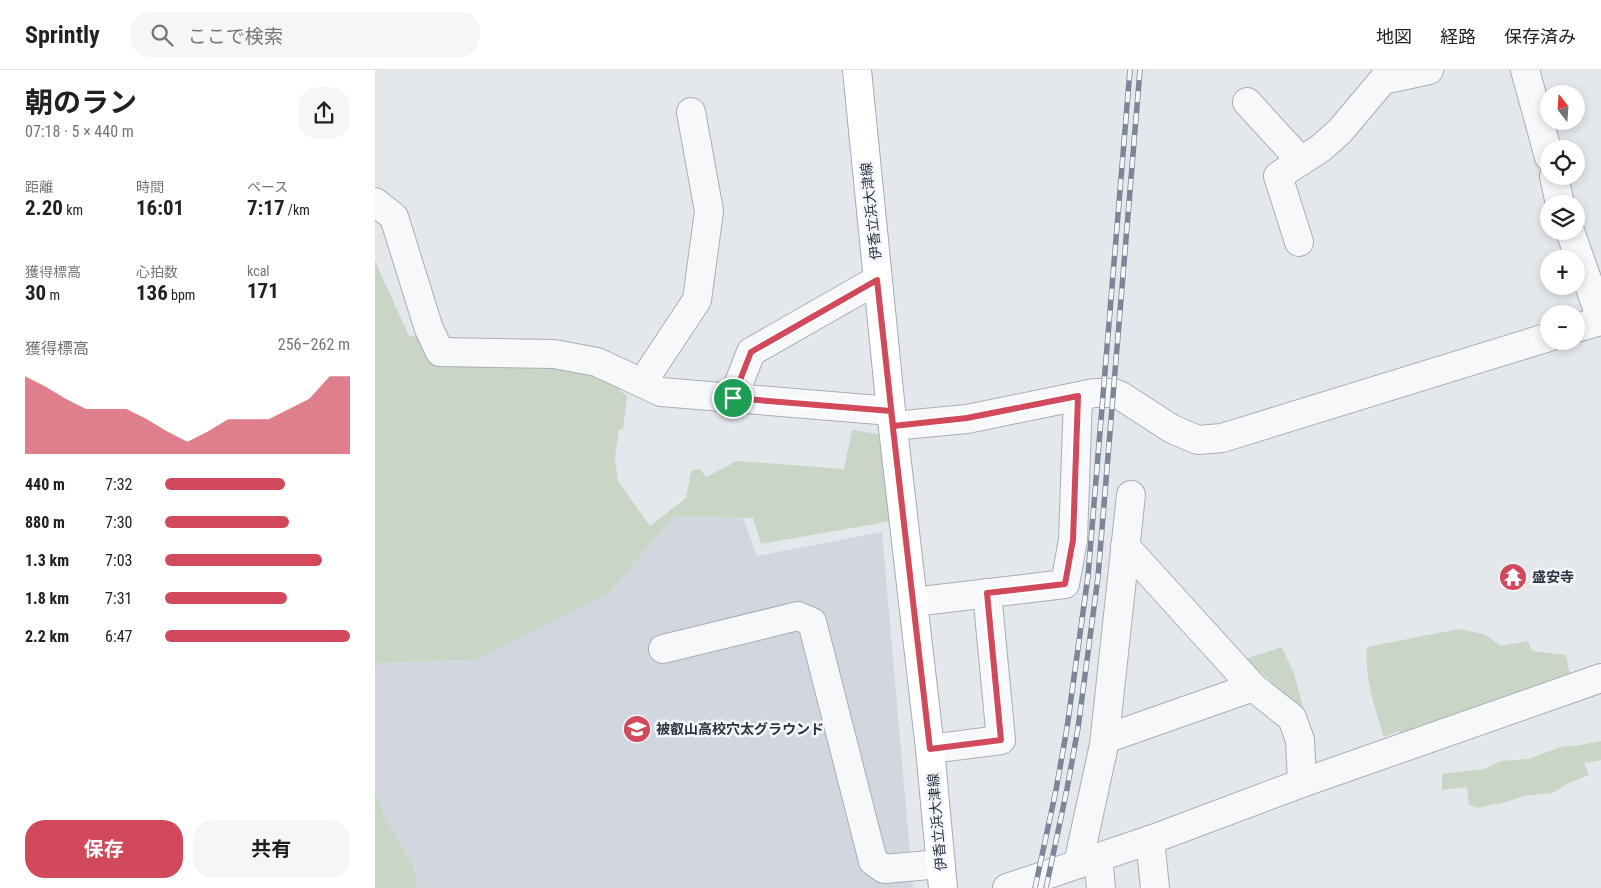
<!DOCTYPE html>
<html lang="ja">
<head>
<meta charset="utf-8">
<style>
  body { margin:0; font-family:"Roboto Condensed","Noto Sans JP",sans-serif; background:#f6f6f6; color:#202124; height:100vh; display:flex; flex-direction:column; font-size:19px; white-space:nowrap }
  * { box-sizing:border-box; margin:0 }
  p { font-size:16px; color:#757577 }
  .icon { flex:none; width:28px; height:28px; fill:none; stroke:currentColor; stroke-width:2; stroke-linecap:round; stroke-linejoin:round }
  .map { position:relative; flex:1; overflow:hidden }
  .details { display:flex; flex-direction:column; background:#fff; width:375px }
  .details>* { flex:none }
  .needle { width:32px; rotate:343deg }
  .buttons { position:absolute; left:1165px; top:15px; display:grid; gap:10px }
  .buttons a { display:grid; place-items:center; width:45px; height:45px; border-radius:50%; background:#fff; box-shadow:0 2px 8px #0003; font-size:25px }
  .pin { position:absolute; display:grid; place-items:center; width:42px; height:42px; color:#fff; margin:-21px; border:2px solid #fff; border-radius:50%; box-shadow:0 1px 5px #0007 }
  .round { display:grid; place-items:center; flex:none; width:52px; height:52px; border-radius:20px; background:#f6f6f6 }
  .overview { display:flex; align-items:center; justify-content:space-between; height:85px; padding:0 25px }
  h1 { font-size:28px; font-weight:700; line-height:38px }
  .metrics { display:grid; grid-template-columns:repeat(3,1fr); gap:8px; height:85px; padding:5px 25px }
  .metrics div { display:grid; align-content:center }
  .metrics b { font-size:21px; font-weight:700 }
  .metrics small { font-size:14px; font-weight:400 }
  .metrics p { font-size:14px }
  .chart { height:140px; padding:10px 25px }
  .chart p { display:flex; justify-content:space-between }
  .chart svg { width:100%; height:90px; margin-top:5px; fill:#d1495b; opacity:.7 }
  .action { display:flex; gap:10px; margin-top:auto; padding:10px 25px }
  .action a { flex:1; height:58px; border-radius:20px; background:#d1495b; color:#fff; font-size:20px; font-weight:700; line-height:58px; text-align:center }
  .action a+a { background:#f6f6f6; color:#202124 }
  ul { padding:0 25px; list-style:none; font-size:16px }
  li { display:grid; grid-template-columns:80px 60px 1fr; align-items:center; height:38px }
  li i { height:12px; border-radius:6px; background:#d1495b }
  header { display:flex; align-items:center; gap:30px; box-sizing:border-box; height:70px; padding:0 25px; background:#fff; border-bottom:1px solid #e0e0e0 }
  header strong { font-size:24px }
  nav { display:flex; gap:28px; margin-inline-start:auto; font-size:18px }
  .search { width:350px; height:45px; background:#f6f6f6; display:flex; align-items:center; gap:12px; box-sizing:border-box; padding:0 18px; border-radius:20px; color:#757577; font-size:19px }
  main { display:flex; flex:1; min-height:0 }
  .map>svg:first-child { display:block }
</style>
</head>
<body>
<header>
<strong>Sprintly</strong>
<div class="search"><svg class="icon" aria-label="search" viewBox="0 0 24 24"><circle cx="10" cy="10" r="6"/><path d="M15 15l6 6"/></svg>ここで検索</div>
<nav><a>地図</a><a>経路</a><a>保存済み</a></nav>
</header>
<main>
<section class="details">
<div class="overview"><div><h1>朝のラン</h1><p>07:18 · 5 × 440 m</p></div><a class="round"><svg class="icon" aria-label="share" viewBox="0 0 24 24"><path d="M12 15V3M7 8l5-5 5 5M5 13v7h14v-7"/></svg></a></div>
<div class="metrics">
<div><p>距離</p><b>2.20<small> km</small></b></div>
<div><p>時間</p><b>16:01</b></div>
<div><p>ペース</p><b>7:17<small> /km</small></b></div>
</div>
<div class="metrics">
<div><p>獲得標高</p><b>30<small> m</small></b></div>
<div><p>心拍数</p><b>136<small> bpm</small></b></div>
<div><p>kcal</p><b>171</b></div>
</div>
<div class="chart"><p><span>獲得標高</span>256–262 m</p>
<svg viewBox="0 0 160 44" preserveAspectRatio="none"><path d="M0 44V6L10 11L20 17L30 22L40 22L50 22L60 27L70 33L80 38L90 33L100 27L110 27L120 27L130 22L140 17L150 6L160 6V44z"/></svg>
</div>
<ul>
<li><b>440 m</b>7:32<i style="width:65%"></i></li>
<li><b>880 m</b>7:30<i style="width:67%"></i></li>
<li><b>1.3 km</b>7:03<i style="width:85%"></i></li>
<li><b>1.8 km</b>7:31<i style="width:66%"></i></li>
<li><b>2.2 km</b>6:47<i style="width:100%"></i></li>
</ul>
<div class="action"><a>保存</a><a>共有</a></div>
</section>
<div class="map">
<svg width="1226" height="818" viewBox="0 0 1226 818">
  <rect width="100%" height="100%" fill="#e4e7ec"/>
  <polygon fill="#d2d6de" points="298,447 368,448 382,486 507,462 538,818 43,818 38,795 9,747 0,718 0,600 2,593 102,590 232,525"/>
  <g fill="#c9d6c5">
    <polygon points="0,191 34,266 181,278 250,310 244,320 252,326 248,360 244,359 240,387 243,411 275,456 311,428 316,401 325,399 331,407 362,391 469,399 477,360 503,364 510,400 516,451 386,474 378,448 298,447 232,525 102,590 2,593 0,600"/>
    <path d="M1084,559L1109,564L1126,576L1153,571L1157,581L1191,585L1195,605L1028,667L1024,661L1009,667C1000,639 989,607 992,577Z"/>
    <polygon points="907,577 919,604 929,640 870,589"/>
    <polygon points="1226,671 1226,690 1209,693 1214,705 1194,713 1177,723 1149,726 1131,732 1102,738 1094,735 1092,717 1067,720 1067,704 1109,699 1126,691 1153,689 1189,676 1200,676"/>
    <polygon points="0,718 9,747 38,795 43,818 0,818"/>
  </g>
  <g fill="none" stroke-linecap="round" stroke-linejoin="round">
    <defs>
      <g id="minor">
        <polyline points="1150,0 1174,87"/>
        <polyline points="872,32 926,91"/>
        <polyline points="1179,106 1185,134"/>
        <polyline points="0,132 19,147 54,259 65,282 179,284 222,292 286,322 516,341"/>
        <polyline points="1195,161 1226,249"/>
        <polyline points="924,172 903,106 946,78 965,61 1008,10 1054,0"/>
        <polyline points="1201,258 1226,251"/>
        <polyline points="267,313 322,230 334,141 316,42"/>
        <polyline points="358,328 376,282 502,210"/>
        <polyline points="518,356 592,349 719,323 739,323 746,326 797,359 823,370 847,368 1174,267"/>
        <polyline points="750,476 878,617 917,648 925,670 927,713"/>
        <polyline points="538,532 690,514 698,470 703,327"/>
        <polyline points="288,579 423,546 437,552 498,791 509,799 565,794"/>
        <polyline points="730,669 878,617"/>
        <polyline points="555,679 626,670 612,523"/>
        <polyline points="775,770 780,818"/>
        <polyline points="723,787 726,818"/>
        <polyline points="703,794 729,675 756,425"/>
        <polyline points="632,818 775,770 927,713 1226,608"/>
      </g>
      <polyline id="major" points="482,0 516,341 555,679 568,818"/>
    </defs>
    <use href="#minor" stroke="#a9aeb7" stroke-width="30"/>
    <use href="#major" stroke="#a3abb8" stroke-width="30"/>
    <use href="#minor" stroke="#f7f8fa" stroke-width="28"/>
    <use href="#major" stroke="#fff" stroke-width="28"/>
    <defs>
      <g id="rail">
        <polyline points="660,818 681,720 692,658 713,506 755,0"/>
        <polyline points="671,818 692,719 703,658 723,507 765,0"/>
      </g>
    </defs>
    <use href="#rail" stroke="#7d8696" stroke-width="5.5"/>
    <use href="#rail" stroke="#f4f6f9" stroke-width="4" stroke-dasharray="11" stroke-linecap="butt"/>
  </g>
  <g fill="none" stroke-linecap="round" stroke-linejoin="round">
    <defs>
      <polyline id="route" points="358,328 516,341 555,679 626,670 612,523 690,514 698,470 703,326 592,348 518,356 502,210 376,282 358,328"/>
    </defs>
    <use href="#route" stroke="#fff" stroke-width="10"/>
    <use href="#route" stroke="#d1495b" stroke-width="6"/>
  </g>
  <defs>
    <symbol id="temple-disc" viewBox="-11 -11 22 22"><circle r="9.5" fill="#d1495b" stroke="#f4f6f9"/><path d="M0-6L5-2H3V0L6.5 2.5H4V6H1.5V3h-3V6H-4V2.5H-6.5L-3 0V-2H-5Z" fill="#fff"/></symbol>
    <symbol id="school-disc" viewBox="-11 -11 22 22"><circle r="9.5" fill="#d1495b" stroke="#f4f6f9"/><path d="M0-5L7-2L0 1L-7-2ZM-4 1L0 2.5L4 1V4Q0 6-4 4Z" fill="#fff"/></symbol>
  </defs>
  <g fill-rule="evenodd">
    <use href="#temple-disc" x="1122" y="491" width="32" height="32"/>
    <use href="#school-disc" x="246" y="643" width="32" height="32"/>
  </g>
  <g text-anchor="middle" stroke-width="5" stroke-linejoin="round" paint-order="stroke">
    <g font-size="14" fill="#2b3445" stroke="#f4f6f9">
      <text transform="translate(496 141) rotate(-96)" y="5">伊香立浜大津線</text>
      <text transform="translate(562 752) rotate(-95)" y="5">伊香立浜大津線</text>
    </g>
    <g font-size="14" font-weight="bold" fill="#2b3445" stroke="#f4f6f9" text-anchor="start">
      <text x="1157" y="512">盛安寺</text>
      <text x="281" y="664">被叡山高校穴太グラウンド</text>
    </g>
  </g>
</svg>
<div class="buttons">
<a><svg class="needle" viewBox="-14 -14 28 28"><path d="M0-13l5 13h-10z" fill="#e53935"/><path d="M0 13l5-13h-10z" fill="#757577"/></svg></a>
<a><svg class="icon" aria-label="locate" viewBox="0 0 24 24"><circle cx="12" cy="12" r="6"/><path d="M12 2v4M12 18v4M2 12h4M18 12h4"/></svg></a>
<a><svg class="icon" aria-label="layers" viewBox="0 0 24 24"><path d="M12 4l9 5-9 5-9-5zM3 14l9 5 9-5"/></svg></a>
<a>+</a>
<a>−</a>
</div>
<div class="pin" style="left:358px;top:328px;background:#1e9e55"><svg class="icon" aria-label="arrive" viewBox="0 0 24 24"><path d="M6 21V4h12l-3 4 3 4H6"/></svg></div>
</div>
</main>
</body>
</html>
